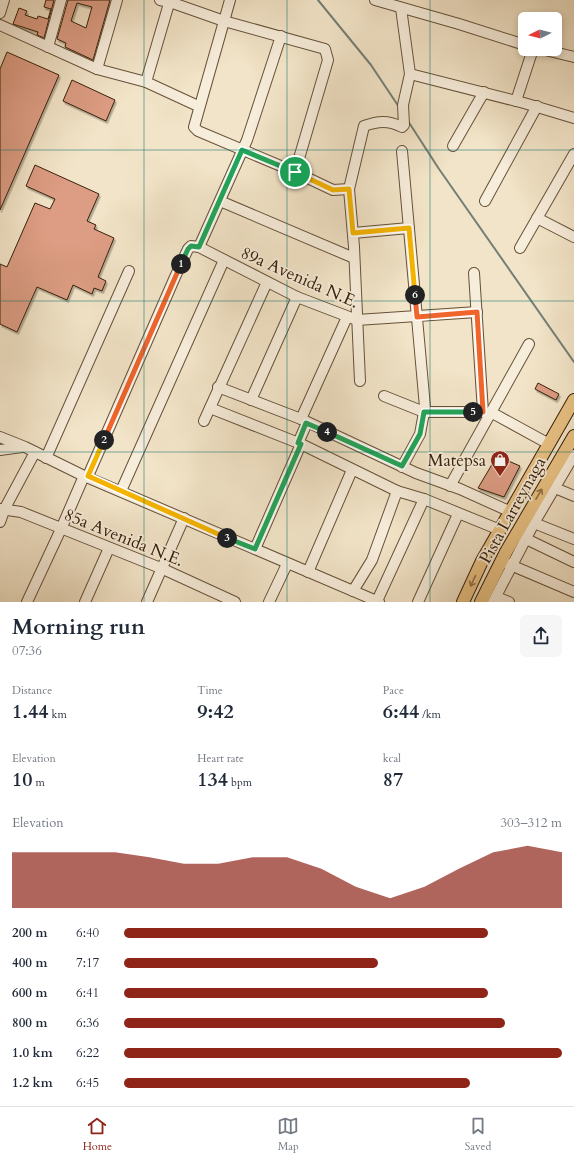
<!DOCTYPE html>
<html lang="en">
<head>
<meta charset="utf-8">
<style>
  body { margin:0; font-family:Cardo,serif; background:#f6f6f7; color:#1f2937; height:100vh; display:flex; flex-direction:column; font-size:15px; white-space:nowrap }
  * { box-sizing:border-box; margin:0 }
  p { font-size:13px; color:#747a83 }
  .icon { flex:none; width:22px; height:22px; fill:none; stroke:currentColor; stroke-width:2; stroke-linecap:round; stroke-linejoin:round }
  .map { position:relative; height:602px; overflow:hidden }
  .drawer { display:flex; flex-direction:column; background:#fff; flex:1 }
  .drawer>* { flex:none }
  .needle { width:26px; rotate:264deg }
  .fabs { position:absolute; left:518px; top:12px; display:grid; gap:8px }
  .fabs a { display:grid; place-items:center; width:44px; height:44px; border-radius:6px; background:#fff; box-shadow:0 2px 6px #0003; font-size:20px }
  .pin { position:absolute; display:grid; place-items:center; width:34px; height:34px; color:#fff; margin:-17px; border:2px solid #fff; border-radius:50%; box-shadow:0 1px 4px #0007 }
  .km { position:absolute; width:20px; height:20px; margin:-10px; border-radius:50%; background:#222; color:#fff; font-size:11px; line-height:20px; text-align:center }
  .round { display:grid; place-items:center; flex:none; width:42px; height:42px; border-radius:6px; background:#f6f6f7 }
  .summary { display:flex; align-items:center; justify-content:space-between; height:68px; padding:0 12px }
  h1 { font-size:22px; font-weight:600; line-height:30px }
  .figures { display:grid; grid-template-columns:repeat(3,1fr); gap:6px; height:68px; padding:4px 12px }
  .figures div { display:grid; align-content:center }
  .figures b { font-size:20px; font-weight:600 }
  .figures small { font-size:11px; font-weight:400 }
  .figures p { font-size:11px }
  .chart { height:112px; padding:8px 12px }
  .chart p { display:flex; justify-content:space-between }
  .chart svg { width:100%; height:72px; margin-top:4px; fill:#8f2418; opacity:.7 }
  ul { padding:0 12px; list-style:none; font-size:13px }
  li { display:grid; grid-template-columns:64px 48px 1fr; align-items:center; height:30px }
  li i { height:10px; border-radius:5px; background:#8f2418 }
  .tabs { display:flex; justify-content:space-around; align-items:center; height:56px; border-top:1px solid #e0e1e3; background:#fff; font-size:11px; color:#747a83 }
  .tabs a { display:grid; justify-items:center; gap:2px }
  .tabs .on { color:#8f2418 }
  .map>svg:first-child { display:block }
</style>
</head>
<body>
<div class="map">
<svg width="574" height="602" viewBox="0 0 574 602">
  <defs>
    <filter id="shadow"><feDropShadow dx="1.5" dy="2.5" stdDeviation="0" flood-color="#0004"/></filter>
  </defs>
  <rect width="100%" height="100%" fill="#f2e4c8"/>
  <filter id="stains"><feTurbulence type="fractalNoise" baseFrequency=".005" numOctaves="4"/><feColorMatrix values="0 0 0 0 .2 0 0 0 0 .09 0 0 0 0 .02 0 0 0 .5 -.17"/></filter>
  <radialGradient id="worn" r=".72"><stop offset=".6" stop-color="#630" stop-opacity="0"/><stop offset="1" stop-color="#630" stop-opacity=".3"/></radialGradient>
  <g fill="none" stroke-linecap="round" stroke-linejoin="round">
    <g stroke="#747e75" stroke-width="2">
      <polyline points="318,0 371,65 399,107"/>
      <polyline points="408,121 439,169 574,362"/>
    </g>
  </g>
  <g fill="#dd9d84" stroke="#372009" fill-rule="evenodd" filter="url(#shadow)">
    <polygon points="46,0 54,0 44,38 37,35 38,32 13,24 19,8 27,11 25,15 37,19 38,16 48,19 51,9 44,7"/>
    <path d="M68,0H110L93,60L65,47L66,43L57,39ZM77,3L92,7L86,28L71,21Z"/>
    <polygon points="7,52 59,75 0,210 0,69"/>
    <polygon points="72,80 115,100 106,121 63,101"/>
    <polygon points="35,165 99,194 87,221 96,225 94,229 114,238 98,277 106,281 102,291 94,288 92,294 73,285 67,300 37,287 17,332 0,324 0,264 7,267 35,203 50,209 55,199 26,186"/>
    <polygon points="538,383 559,394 556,400 535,389"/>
    <polygon points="497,456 520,466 504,497 478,488"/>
  </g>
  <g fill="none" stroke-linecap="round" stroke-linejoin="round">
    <defs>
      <g id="minor">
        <polyline points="160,0 170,2 224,21 325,49 328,60 295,172"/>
        <polyline points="230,0 194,127 198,131 295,172 333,190 349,189"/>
        <polyline points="375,0 459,24 525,45"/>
        <polyline points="0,13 4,0"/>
        <polyline points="0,25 97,69 146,82 198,106"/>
        <polyline points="48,47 61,0"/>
        <polyline points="541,49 574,57"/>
        <polyline points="97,69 117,0"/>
        <polyline points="410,74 524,103 574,118"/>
        <polyline points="146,82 170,0"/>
        <polyline points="516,101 533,49"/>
        <polyline points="453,146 484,92"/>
        <polyline points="402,151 425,407 420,434 402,467"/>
        <polyline points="220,201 354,258"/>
        <polyline points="485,201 537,106"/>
        <polyline points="537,218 574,237"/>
        <polyline points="353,233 409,228"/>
        <polyline points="199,247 247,140 281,36"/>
        <polyline points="520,248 574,154"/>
        <polyline points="474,273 483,412"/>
        <path d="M360,381L354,247L349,189L364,126C378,121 388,120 402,127L404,125L403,105L410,74L401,8"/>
        <polyline points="218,387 301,419 416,473 460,489 511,512"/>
        <polyline points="384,396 424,412 483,412 496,415 549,444"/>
        <polyline points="251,400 297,297"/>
        <polyline points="210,408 301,444 397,491 424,499 500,530"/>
        <polyline points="301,419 347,317"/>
        <polyline points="204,421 267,282"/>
        <polyline points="0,437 25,447 84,476 379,602"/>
        <polyline points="298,443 307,423"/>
        <polyline points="0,450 22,447"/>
        <polyline points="46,458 129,271"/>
        <polyline points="88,476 175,277 188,249 191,246 199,247 297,297 357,320 477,312"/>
        <polyline points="450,486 529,344"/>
        <polyline points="555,488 574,496"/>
        <polyline points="121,491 224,260"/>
        <polyline points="0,509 21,512 163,569 235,602"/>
        <polyline points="529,521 574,539"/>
        <polyline points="0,522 5,508 35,452"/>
        <polyline points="520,536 574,562"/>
        <polyline points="255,549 301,444"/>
        <polyline points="506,563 574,592"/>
        <polyline points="308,572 352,470"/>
        <polyline points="353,591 372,560 397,491"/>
        <polyline points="496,597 509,602"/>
        <polyline points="377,601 424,499"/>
        <polyline points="27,602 61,529 84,476"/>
        <polyline points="85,602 109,548"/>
        <polyline points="147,602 184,518"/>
        <polyline points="269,602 287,564"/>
        <polyline points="418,602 458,514"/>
        <polyline points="493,602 534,523 574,455"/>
      </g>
      <g id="major">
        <polyline points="463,602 482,561 574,400"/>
        <polyline points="481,602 506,552 574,436"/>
      </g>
    </defs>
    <use href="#minor" stroke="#665139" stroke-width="12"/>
    <use href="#major" stroke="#372009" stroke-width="14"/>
    <use href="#minor" stroke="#f7eddb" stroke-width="10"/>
    <use href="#major" stroke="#e9c284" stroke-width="12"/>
  </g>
  <defs><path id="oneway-shaft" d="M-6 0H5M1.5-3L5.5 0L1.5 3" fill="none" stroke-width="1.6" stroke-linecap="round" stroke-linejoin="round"/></defs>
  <g stroke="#907146">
    <use href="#oneway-shaft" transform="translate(539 494) rotate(-60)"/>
    <use href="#oneway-shaft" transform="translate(473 581) rotate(115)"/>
  </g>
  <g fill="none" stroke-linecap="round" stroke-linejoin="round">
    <defs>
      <polyline id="split-1" points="181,264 188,249 191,246 199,247 242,150 295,172"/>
      <polyline id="split-2" points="104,440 181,264"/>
      <polyline id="split-3" points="104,440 88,476 227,538"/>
      <polyline id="split-4" points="227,538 255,549 301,444 298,443 306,423 327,432"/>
      <polyline id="split-5" points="327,432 402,466 420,434 424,412 473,412"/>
      <polyline id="split-6" points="415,295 417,317 477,312 483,412 473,412"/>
      <polyline id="split-7" points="295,172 333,190 349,189 353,233 409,228 415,295"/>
    </defs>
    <use href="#split-1" stroke="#fff" stroke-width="8"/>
    <use href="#split-2" stroke="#fff" stroke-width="8"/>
    <use href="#split-3" stroke="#fff" stroke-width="8"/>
    <use href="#split-4" stroke="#fff" stroke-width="8"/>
    <use href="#split-5" stroke="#fff" stroke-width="8"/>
    <use href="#split-6" stroke="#fff" stroke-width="8"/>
    <use href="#split-7" stroke="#fff" stroke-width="8"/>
    <use href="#split-1" stroke="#22a559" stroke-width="5"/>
    <use href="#split-2" stroke="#f0652b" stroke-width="5"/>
    <use href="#split-3" stroke="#f5b400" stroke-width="5"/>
    <use href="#split-4" stroke="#22a559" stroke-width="5"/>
    <use href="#split-5" stroke="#22a559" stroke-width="5"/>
    <use href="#split-6" stroke="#f0652b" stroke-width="5"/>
    <use href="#split-7" stroke="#f5b400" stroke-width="5"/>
  </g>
  <path fill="none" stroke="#0f766e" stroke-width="1" stroke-opacity="0.55" d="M144,0V602M287,0V602M430,0V602M0,150H574M0,301H574M0,452H574"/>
  <defs>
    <symbol id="shop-pin" viewBox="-11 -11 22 30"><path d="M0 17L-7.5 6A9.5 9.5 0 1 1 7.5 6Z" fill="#8f2418" stroke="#f7eddb"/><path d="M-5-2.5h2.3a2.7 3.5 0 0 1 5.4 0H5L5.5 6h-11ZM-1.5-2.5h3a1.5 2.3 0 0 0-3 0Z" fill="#fff"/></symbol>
  </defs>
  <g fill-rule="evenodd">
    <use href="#shop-pin" x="489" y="449" width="22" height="30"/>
  </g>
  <g text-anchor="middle" stroke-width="3.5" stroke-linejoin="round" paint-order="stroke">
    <g font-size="17" fill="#372009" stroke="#f7eddb">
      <text transform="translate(300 277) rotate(24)" y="6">89a Avenida N.E.</text>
      <text transform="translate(512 510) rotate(-61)" y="6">Pista Larreynaga</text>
      <text transform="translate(124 537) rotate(22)" y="6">85a Avenida N.E.</text>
    </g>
    <g font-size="17" fill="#372009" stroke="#f7eddb" text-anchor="end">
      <text x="486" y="466">Matepsa</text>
    </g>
  </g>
  <rect width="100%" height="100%" filter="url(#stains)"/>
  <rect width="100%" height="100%" fill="url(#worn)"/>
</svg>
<div class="fabs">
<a><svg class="needle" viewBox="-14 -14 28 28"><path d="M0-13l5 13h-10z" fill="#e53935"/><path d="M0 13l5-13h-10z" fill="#747a83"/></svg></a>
</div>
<div class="pin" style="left:295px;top:172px;background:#1e9e55"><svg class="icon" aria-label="arrive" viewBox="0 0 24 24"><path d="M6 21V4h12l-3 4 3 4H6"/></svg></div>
<b class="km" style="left:181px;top:264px">1</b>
<b class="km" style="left:104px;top:440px">2</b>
<b class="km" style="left:227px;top:538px">3</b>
<b class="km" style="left:327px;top:432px">4</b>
<b class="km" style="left:473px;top:412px">5</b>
<b class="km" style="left:415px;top:295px">6</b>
</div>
<section class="drawer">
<div class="summary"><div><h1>Morning run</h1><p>07:36</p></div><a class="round"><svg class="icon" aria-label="share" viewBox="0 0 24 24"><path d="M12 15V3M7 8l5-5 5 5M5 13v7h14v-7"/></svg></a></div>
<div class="figures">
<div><p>Distance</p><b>1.44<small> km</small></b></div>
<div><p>Time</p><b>9:42</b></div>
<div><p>Pace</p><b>6:44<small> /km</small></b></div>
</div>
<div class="figures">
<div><p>Elevation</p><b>10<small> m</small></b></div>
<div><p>Heart rate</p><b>134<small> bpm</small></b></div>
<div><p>kcal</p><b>87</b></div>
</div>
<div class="chart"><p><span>Elevation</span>303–312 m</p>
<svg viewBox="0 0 160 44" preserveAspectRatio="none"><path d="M0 44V10L10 10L20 10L30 10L40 13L50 17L60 17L70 13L80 13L90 20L100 31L110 38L120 31L130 20L140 10L150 6L160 10V44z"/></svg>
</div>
<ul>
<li><b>200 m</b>6:40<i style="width:83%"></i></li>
<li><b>400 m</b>7:17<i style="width:58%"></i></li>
<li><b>600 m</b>6:41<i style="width:83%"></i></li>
<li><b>800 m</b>6:36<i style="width:87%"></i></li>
<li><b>1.0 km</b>6:22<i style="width:100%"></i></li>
<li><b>1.2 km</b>6:45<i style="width:79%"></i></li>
</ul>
</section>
<nav class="tabs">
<a class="on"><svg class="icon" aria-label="home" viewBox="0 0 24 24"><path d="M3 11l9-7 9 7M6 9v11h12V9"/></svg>Home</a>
<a><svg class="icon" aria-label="map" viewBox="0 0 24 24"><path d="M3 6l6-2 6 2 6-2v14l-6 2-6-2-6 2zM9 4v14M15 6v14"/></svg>Map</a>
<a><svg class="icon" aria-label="saved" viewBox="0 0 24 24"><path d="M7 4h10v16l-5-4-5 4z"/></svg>Saved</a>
</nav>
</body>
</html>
